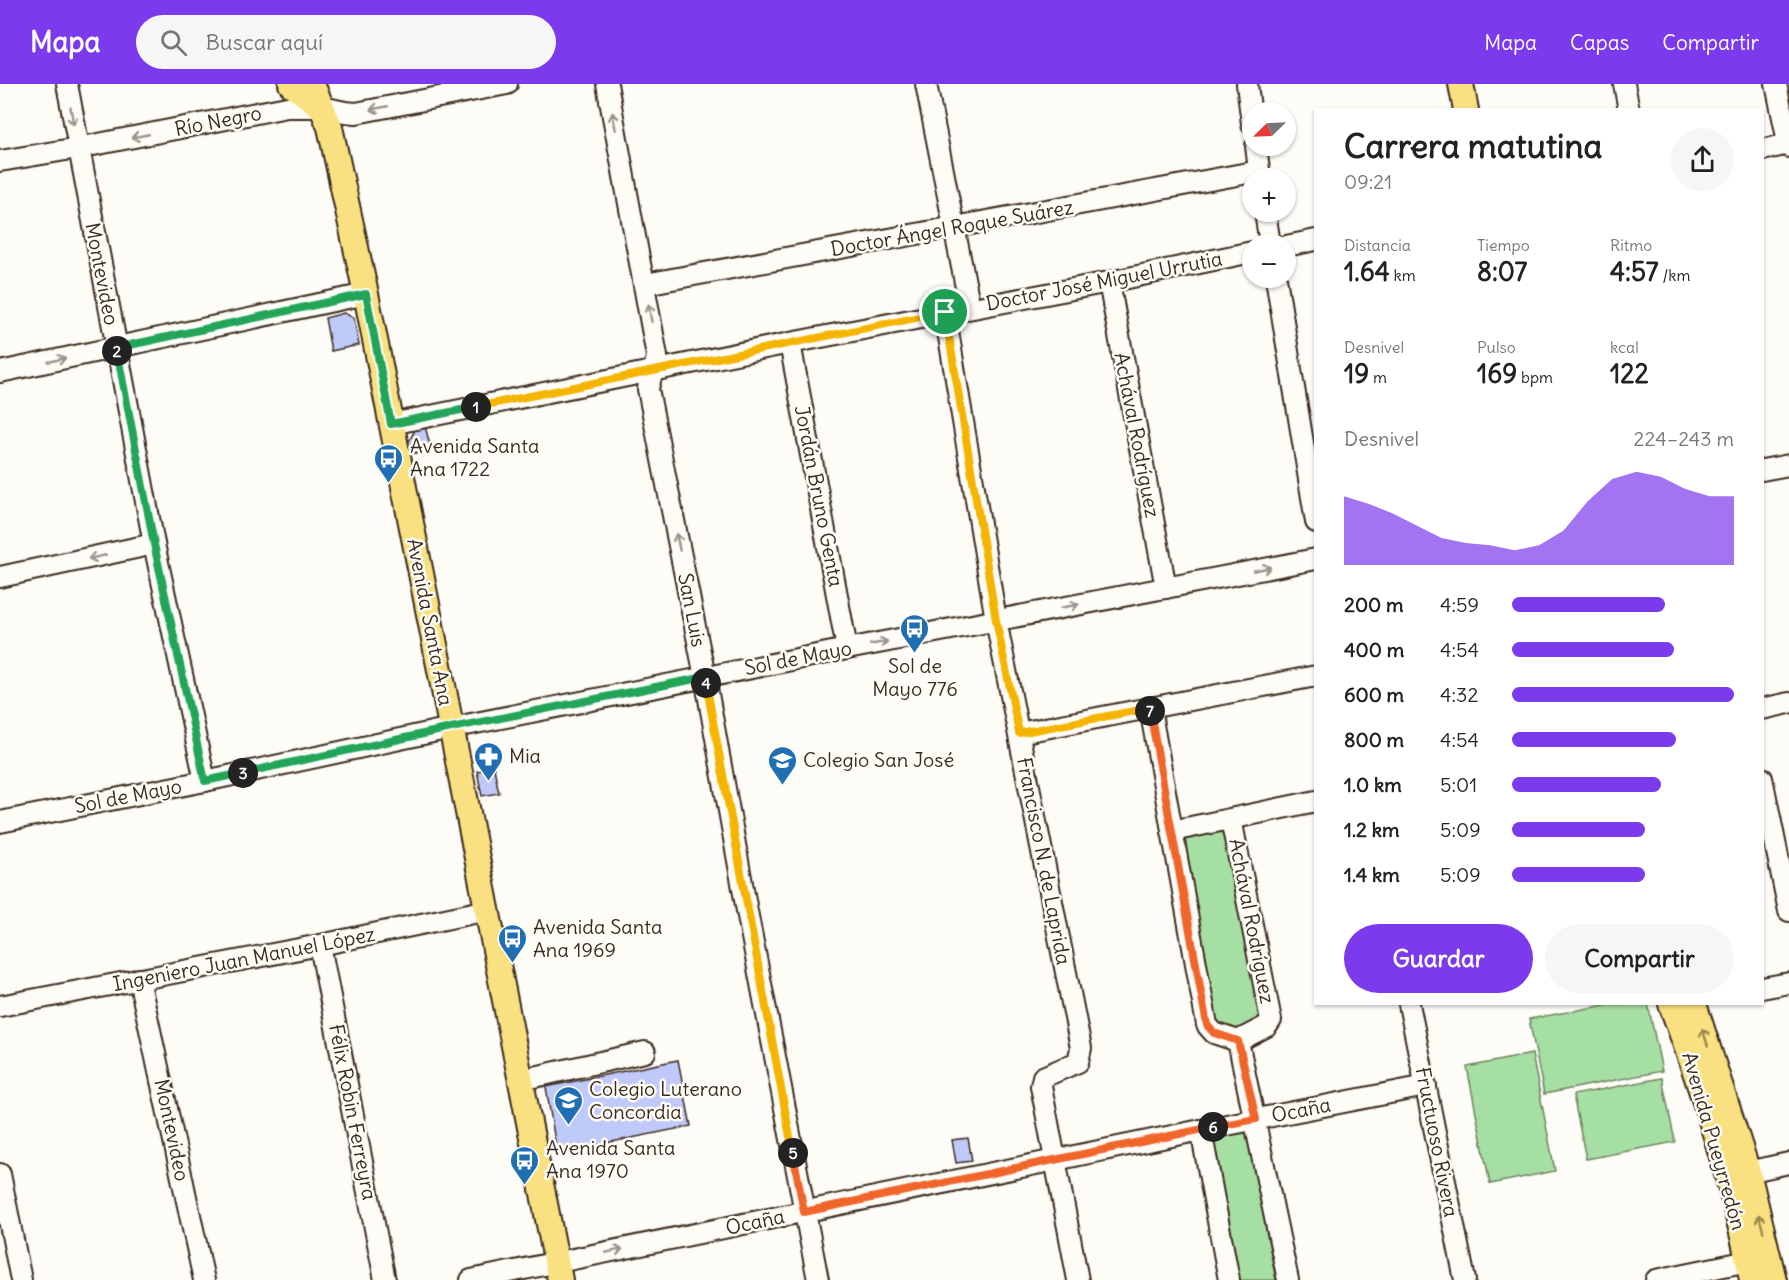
<!DOCTYPE html>
<html lang="es">
<head>
<meta charset="utf-8">
<style>
  body { margin:0; font-family:Delius,sans-serif; background:#f6f6f6; color:#222; height:100vh; display:flex; flex-direction:column; font-size:22px; white-space:nowrap }
  * { box-sizing:border-box; margin:0 }
  p { font-size:20px; color:#767676 }
  .icon { flex:none; width:33px; height:33px; fill:none; stroke:currentColor; stroke-width:2; stroke-linecap:round; stroke-linejoin:round }
  .map { position:relative; flex:1; overflow:hidden }
  .sheet { position:absolute; left:1314px; top:24px; width:450px; height:897px; display:flex; flex-direction:column; background:#fff; border-radius:0px; box-shadow:0 2px 4px #0004 }
  .sheet>* { flex:none }
  .needle { width:39px; rotate:246deg }
  .controls { position:absolute; left:1242px; top:18px; display:grid; gap:12px }
  .controls a { display:grid; place-items:center; width:54px; height:54px; border-radius:50%; background:#fff; box-shadow:0 2px 4px #0004; font-size:30px }
  .pin { position:absolute; display:grid; place-items:center; width:51px; height:51px; color:#fff; margin:-26px; border:3px solid #fff; border-radius:50%; box-shadow:0 2px 6px #0007 }
  .km { position:absolute; width:30px; height:30px; margin:-15px; border-radius:50%; background:#222; color:#fff; font-size:16px; line-height:30px; text-align:center }
  .round { display:grid; place-items:center; flex:none; width:63px; height:63px; border-radius:32px; background:#f6f6f6 }
  .summary { display:flex; align-items:center; justify-content:space-between; height:102px; padding:0 30px }
  h1 { font-size:33px; font-weight:700; line-height:45px }
  .stats { display:grid; grid-template-columns:repeat(3,1fr); gap:9px; height:102px; padding:6px 30px }
  .stats div { display:grid; align-content:center }
  .stats b { font-size:26px; font-weight:700 }
  .stats small { font-size:16px; font-weight:400 }
  .stats p { font-size:16px }
  .chart { height:168px; padding:12px 30px }
  .chart p { display:flex; justify-content:space-between }
  .chart svg { width:100%; height:108px; margin-top:6px; fill:#7c3aed; opacity:.7 }
  .action { display:flex; gap:12px; margin-top:auto; padding:12px 30px }
  .action a { flex:1; height:69px; border-radius:36px; background:#7c3aed; color:#fff; font-size:24px; font-weight:700; line-height:69px; text-align:center }
  .action a+a { background:#f6f6f6; color:#222 }
  ul { padding:0 30px; list-style:none; font-size:20px }
  li { display:grid; grid-template-columns:96px 72px 1fr; align-items:center; height:45px }
  li i { height:15px; border-radius:8px; background:#7c3aed }
  header { display:flex; align-items:center; gap:36px; box-sizing:border-box; height:84px; padding:0 30px; background:#7c3aed; color:#fff }
  header strong { font-size:28px }
  nav { display:flex; gap:33px; margin-inline-start:auto; font-size:21px }
  .search { width:420px; height:54px; background:#f6f6f6; display:flex; align-items:center; gap:15px; box-sizing:border-box; padding:0 21px; border-radius:33px; color:#767676; font-size:22px }
  .map>svg:first-child { display:block }
</style>
</head>
<body>
<header>
<strong>Mapa</strong>
<div class="search"><svg class="icon" aria-label="search" viewBox="0 0 24 24"><circle cx="10" cy="10" r="6"/><path d="M15 15l6 6"/></svg>Buscar aquí</div>
<nav><a>Mapa</a><a>Capas</a><a>Compartir</a></nav>
</header>
<div class="map">
<svg width="1789" height="1196" viewBox="0 0 1789 1196">
  <rect width="100%" height="100%" fill="#fdfcf7"/>
  <filter id="ink" filterUnits="userSpaceOnUse"><feTurbulence type="fractalNoise" baseFrequency=".0167" numOctaves="2"/><feDisplacementMap in="SourceGraphic" scale="12" xChannelSelector="R" yChannelSelector="G"/><feConvolveMatrix kernelMatrix="1 2 1 2 8 2 1 2 1" color-interpolation-filters="sRGB"/></filter>
  <g filter="url(#ink)">
    <g fill="#a6dfa4" stroke="#708461" stroke-width="1.5">
      <polygon points="1227,739 1267,933 1238,952 1212,936 1177,749"/>
      <polygon points="1611,920 1648,920 1662,987 1544,1010 1529,935"/>
      <polygon points="1532,970 1555,1087 1490,1100 1467,983"/>
      <polygon points="1662,994 1675,1058 1586,1075 1573,1011"/>
      <polygon points="1247,1047 1276,1196 1234,1196 1210,1055"/>
    </g>
    <g fill="#bfc9fa" stroke="#3b2a1e" stroke-width="1.5">
      <polygon points="344,229 354,234 359,261 331,267 325,234"/>
      <polygon points="425,342 431,365 411,370 408,359 416,344"/>
      <polygon points="494,684 499,709 482,712 477,687"/>
      <polygon points="678,976 691,1042 557,1069 546,1003"/>
      <polygon points="968,1054 972,1077 956,1079 952,1056"/>
    </g>
    <g fill="none" stroke-linecap="round" stroke-linejoin="round">
      <defs>
        <g id="minor">
          <polyline points="67,0 154,460 205,697"/>
          <path d="M607,0L657,272C655,286 650,293 648,305L705,593L747,827L818,1196"/>
          <polyline points="926,0 970,224"/>
          <polyline points="1247,0 1252,40"/>
          <polyline points="1624,0 1629,26"/>
          <polyline points="1776,0 1789,63"/>
          <polyline points="1256,62 1260,94"/>
          <polyline points="1762,66 1789,60"/>
          <polyline points="0,77 78,64 287,23 322,23 345,28 356,29 507,0"/>
          <polyline points="1265,128 1270,160"/>
          <polyline points="1286,162 1316,156"/>
          <polyline points="1276,194 1316,438"/>
          <polyline points="1109,198 1166,504"/>
          <polyline points="645,200 1259,87"/>
          <polyline points="945,229 996,536 1081,964 1078,978 1043,993 1041,1002 1078,1196"/>
          <polyline points="790,259 847,565"/>
          <polyline points="0,288 366,210"/>
          <polyline points="391,340 790,259 1109,198 1252,168"/>
          <polyline points="1762,386 1789,381"/>
          <polyline points="0,493 154,460"/>
          <polyline points="1150,624 1207,941 1214,949 1238,957 1267,942 1271,936 1231,735"/>
          <polyline points="1762,625 1789,619"/>
          <polyline points="1019,649 1316,592"/>
          <polyline points="1762,694 1789,827"/>
          <polyline points="0,738 205,697 451,644 847,565 1316,475"/>
          <polyline points="1172,747 1316,717"/>
          <polyline points="320,861 385,1196"/>
          <polyline points="139,895 204,1196"/>
          <polyline points="1762,904 1789,899"/>
          <polyline points="1409,920 1465,1196"/>
          <polyline points="0,922 320,861 488,826"/>
          <polyline points="1238,957 1288,1196"/>
          <polyline points="521,996 645,968"/>
          <polyline points="1201,1046 1229,1196"/>
          <polyline points="0,1090 21,1196"/>
          <polyline points="1733,1091 1789,1079"/>
          <polyline points="471,1196 1201,1046 1426,1002"/>
          <polyline points="1656,1196 1748,1177"/>
        </g>
        <g id="major">
          <polyline points="291,0 322,23"/>
          <polyline points="312,0 330,43 366,210 560,1196"/>
          <polyline points="1461,0 1466,26"/>
          <path d="M1671,920C1704,1010 1734,1101 1752,1196"/>
          <polyline points="1694,920 1748,1088 1774,1196"/>
        </g>
      </defs>
      <use href="#minor" stroke="#3b2a1e" stroke-width="24"/>
      <use href="#major" stroke="#3b2a1e" stroke-width="28"/>
      <use href="#minor" stroke="#fdfcf7" stroke-width="20"/>
      <use href="#major" stroke="#f9e181" stroke-width="24"/>
    </g>
    <defs><path id="oneway-shaft" d="M-6 0H5M1.5-3L5.5 0L1.5 3" fill="none" stroke-width="1.6" stroke-linecap="round" stroke-linejoin="round" transform="scale(1.5)"/></defs>
    <g stroke="#9c938a">
      <use href="#oneway-shaft" transform="translate(379 24) rotate(169)"/>
      <use href="#oneway-shaft" transform="translate(72 32) rotate(80)"/>
      <use href="#oneway-shaft" transform="translate(614 37) rotate(-101)"/>
      <use href="#oneway-shaft" transform="translate(140 52) rotate(169)"/>
      <use href="#oneway-shaft" transform="translate(650 229) rotate(-100)"/>
      <use href="#oneway-shaft" transform="translate(57 276) rotate(-12)"/>
      <use href="#oneway-shaft" transform="translate(678 458) rotate(-101)"/>
      <use href="#oneway-shaft" transform="translate(97 473) rotate(168)"/>
      <use href="#oneway-shaft" transform="translate(1262 485) rotate(-11)"/>
      <use href="#oneway-shaft" transform="translate(1070 522) rotate(-11)"/>
      <use href="#oneway-shaft" transform="translate(879 559) rotate(-11)"/>
      <use href="#oneway-shaft" transform="translate(614 1167) rotate(-12)"/>
    </g>
    <g stroke="#9a8650">
      <use href="#oneway-shaft" transform="translate(1705 953) rotate(-108)"/>
      <use href="#oneway-shaft" transform="translate(1761 1139) rotate(-105)"/>
    </g>
  </g>
  <g fill="none" stroke-linecap="round" stroke-linejoin="round" filter="url(#ink)">
    <defs>
      <polyline id="split-1" points="476,323 945,228"/>
      <polyline id="split-2" points="117,267 116,264 366,210 391,340 476,323"/>
      <polyline id="split-3" points="117,267 154,460 205,697 243,689"/>
      <polyline id="split-4" points="243,689 451,644 705,593 706,599"/>
      <polyline id="split-5" points="706,599 793,1069"/>
      <polyline id="split-6" points="793,1069 804,1128 1213,1043"/>
      <polyline id="split-7" points="1150,627 1207,941 1214,949 1238,957 1256,1035 1213,1043"/>
      <polyline id="split-8" points="945,228 996,536 1019,649 1150,624 1150,627"/>
    </defs>
    <use href="#split-1" stroke="#fff" stroke-width="12"/>
    <use href="#split-2" stroke="#fff" stroke-width="12"/>
    <use href="#split-3" stroke="#fff" stroke-width="12"/>
    <use href="#split-4" stroke="#fff" stroke-width="12"/>
    <use href="#split-5" stroke="#fff" stroke-width="12"/>
    <use href="#split-6" stroke="#fff" stroke-width="12"/>
    <use href="#split-7" stroke="#fff" stroke-width="12"/>
    <use href="#split-8" stroke="#fff" stroke-width="12"/>
    <use href="#split-1" stroke="#f5b400" stroke-width="8"/>
    <use href="#split-2" stroke="#22a559" stroke-width="8"/>
    <use href="#split-3" stroke="#22a559" stroke-width="8"/>
    <use href="#split-4" stroke="#22a559" stroke-width="8"/>
    <use href="#split-5" stroke="#f5b400" stroke-width="8"/>
    <use href="#split-6" stroke="#f0652b" stroke-width="8"/>
    <use href="#split-7" stroke="#f0652b" stroke-width="8"/>
    <use href="#split-8" stroke="#f5b400" stroke-width="8"/>
  </g>
  <defs>
    <symbol id="bus-pin" viewBox="-11 -11 22 30"><path d="M0 17L-7.5 6A9.5 9.5 0 1 1 7.5 6Z" fill="#1f6fb2" stroke="#fdfcf7"/><path d="M-5-6H5V4H4V6H2V4H-2V6H-4V4H-5ZM-3.5-4V0h7V-4ZM-3.5 1.2v1.5H-2V1.2ZM2 1.2v1.5H3.5V1.2Z" fill="#fff"/></symbol>
    <symbol id="pharmacy-pin" viewBox="-11 -11 22 30"><path d="M0 17L-7.5 6A9.5 9.5 0 1 1 7.5 6Z" fill="#1f6fb2" stroke="#fdfcf7"/><path d="M-2-6h4v4h4v4h-4v4h-4v-4h-4v-4h4Z" fill="#fff"/></symbol>
    <symbol id="school-pin" viewBox="-11 -11 22 30"><path d="M0 17L-7.5 6A9.5 9.5 0 1 1 7.5 6Z" fill="#1f6fb2" stroke="#fdfcf7"/><path d="M0-5L7-2L0 1L-7-2ZM-4 1L0 2.5L4 1V4Q0 6-4 4Z" fill="#fff"/></symbol>
  </defs>
  <g fill-rule="evenodd">
    <use href="#bus-pin" x="372" y="358" width="33" height="45"/>
    <use href="#bus-pin" x="898" y="528" width="33" height="45"/>
    <use href="#pharmacy-pin" x="472" y="656" width="33" height="45"/>
    <use href="#school-pin" x="766" y="660" width="33" height="45"/>
    <use href="#bus-pin" x="496" y="838" width="33" height="45"/>
    <use href="#school-pin" x="552" y="1000" width="33" height="45"/>
    <use href="#bus-pin" x="508" y="1060" width="33" height="45"/>
  </g>
  <g text-anchor="middle" stroke-width="5" stroke-linejoin="round" paint-order="stroke">
    <g font-size="20" fill="#3b2a1e" stroke="#fdfcf7">
      <text transform="translate(218 37) rotate(-11)" y="7">Río Negro</text>
      <text transform="translate(952 144) rotate(-10)" y="7">Doctor Ángel Roque Suárez</text>
      <text transform="translate(102 190) rotate(79)" y="7">Montevideo</text>
      <text transform="translate(1104 197) rotate(-11)" y="7">Doctor José Miguel Urrutia</text>
      <text transform="translate(1137 351) rotate(79)" y="7">Achával Rodríguez</text>
      <text transform="translate(819 412) rotate(79)" y="7">Jordán Bruno Genta</text>
      <text transform="translate(692 526) rotate(79)" y="7">San Luis</text>
      <text transform="translate(430 538) rotate(79)" y="7">Avenida Santa Ana</text>
      <text transform="translate(798 574) rotate(-11)" y="7">Sol de Mayo</text>
      <text transform="translate(128 712) rotate(-11)" y="7">Sol de Mayo</text>
      <text transform="translate(1044 777) rotate(79)" y="7">Francisco N. de Laprida</text>
      <text transform="translate(1252 837) rotate(79)" y="7">Achával Rodríguez</text>
      <text transform="translate(244 875) rotate(-11)" y="7">Ingeniero Juan Manuel López</text>
      <text transform="translate(1301 1026) rotate(-11)" y="7">Ocaña</text>
      <text transform="translate(353 1028) rotate(79)" y="7">Félix Robin Ferreyra</text>
      <text transform="translate(172 1046) rotate(78)" y="7">Montevideo</text>
      <text transform="translate(1714 1057) rotate(74)" y="7">Avenida Pueyrredón</text>
      <text transform="translate(1437 1058) rotate(79)" y="7">Fructuoso Rivera</text>
      <text transform="translate(755 1138) rotate(-12)" y="7">Ocaña</text>
    </g>
    <g font-size="20" fill="#3b2a1e" stroke="#fdfcf7" text-anchor="start">
      <text x="410" y="369">Avenida Santa<tspan x="410" dy="23">Ana 1722</tspan></text>
      <text x="915" y="589" text-anchor="middle">Sol de<tspan x="915" dy="23">Mayo 776</tspan></text>
      <text x="509" y="679">Mia</text>
      <text x="803" y="683">Colegio San José</text>
      <text x="533" y="850">Avenida Santa<tspan x="533" dy="23">Ana 1969</tspan></text>
      <text x="589" y="1012">Colegio Luterano<tspan x="589" dy="23">Concordia</tspan></text>
      <text x="546" y="1071">Avenida Santa<tspan x="546" dy="23">Ana 1970</tspan></text>
    </g>
  </g>
</svg>
<div class="controls">
<a><svg class="needle" viewBox="-14 -14 28 28"><path d="M0-13l5 13h-10z" fill="#e53935"/><path d="M0 13l5-13h-10z" fill="#767676"/></svg></a>
<a>+</a>
<a>−</a>
</div>
<div class="pin" style="left:945px;top:228px;background:#1e9e55"><svg class="icon" aria-label="arrive" viewBox="0 0 24 24"><path d="M6 21V4h12l-3 4 3 4H6"/></svg></div>
<b class="km" style="left:476px;top:323px">1</b>
<b class="km" style="left:117px;top:267px">2</b>
<b class="km" style="left:243px;top:689px">3</b>
<b class="km" style="left:706px;top:599px">4</b>
<b class="km" style="left:793px;top:1069px">5</b>
<b class="km" style="left:1213px;top:1043px">6</b>
<b class="km" style="left:1150px;top:627px">7</b>
<section class="sheet">
<div class="summary"><div><h1>Carrera matutina</h1><p>09:21</p></div><a class="round"><svg class="icon" aria-label="share" viewBox="0 0 24 24"><path d="M12 15V3M7 8l5-5 5 5M5 13v7h14v-7"/></svg></a></div>
<div class="stats">
<div><p>Distancia</p><b>1.64<small> km</small></b></div>
<div><p>Tiempo</p><b>8:07</b></div>
<div><p>Ritmo</p><b>4:57<small> /km</small></b></div>
</div>
<div class="stats">
<div><p>Desnivel</p><b>19<small> m</small></b></div>
<div><p>Pulso</p><b>169<small> bpm</small></b></div>
<div><p>kcal</p><b>122</b></div>
</div>
<div class="chart"><p><span>Desnivel</span>224–243 m</p>
<svg viewBox="0 0 160 44" preserveAspectRatio="none"><path d="M0 44V16L10 19L20 23L30 28L40 33L50 35L60 36L70 38L80 36L90 30L100 18L110 9L120 6L130 8L140 13L150 16L160 16V44z"/></svg>
</div>
<ul>
<li><b>200 m</b>4:59<i style="width:69%"></i></li>
<li><b>400 m</b>4:54<i style="width:73%"></i></li>
<li><b>600 m</b>4:32<i style="width:100%"></i></li>
<li><b>800 m</b>4:54<i style="width:74%"></i></li>
<li><b>1.0 km</b>5:01<i style="width:67%"></i></li>
<li><b>1.2 km</b>5:09<i style="width:60%"></i></li>
<li><b>1.4 km</b>5:09<i style="width:60%"></i></li>
</ul>
<div class="action"><a>Guardar</a><a>Compartir</a></div>
</section>
</div>
</body>
</html>
